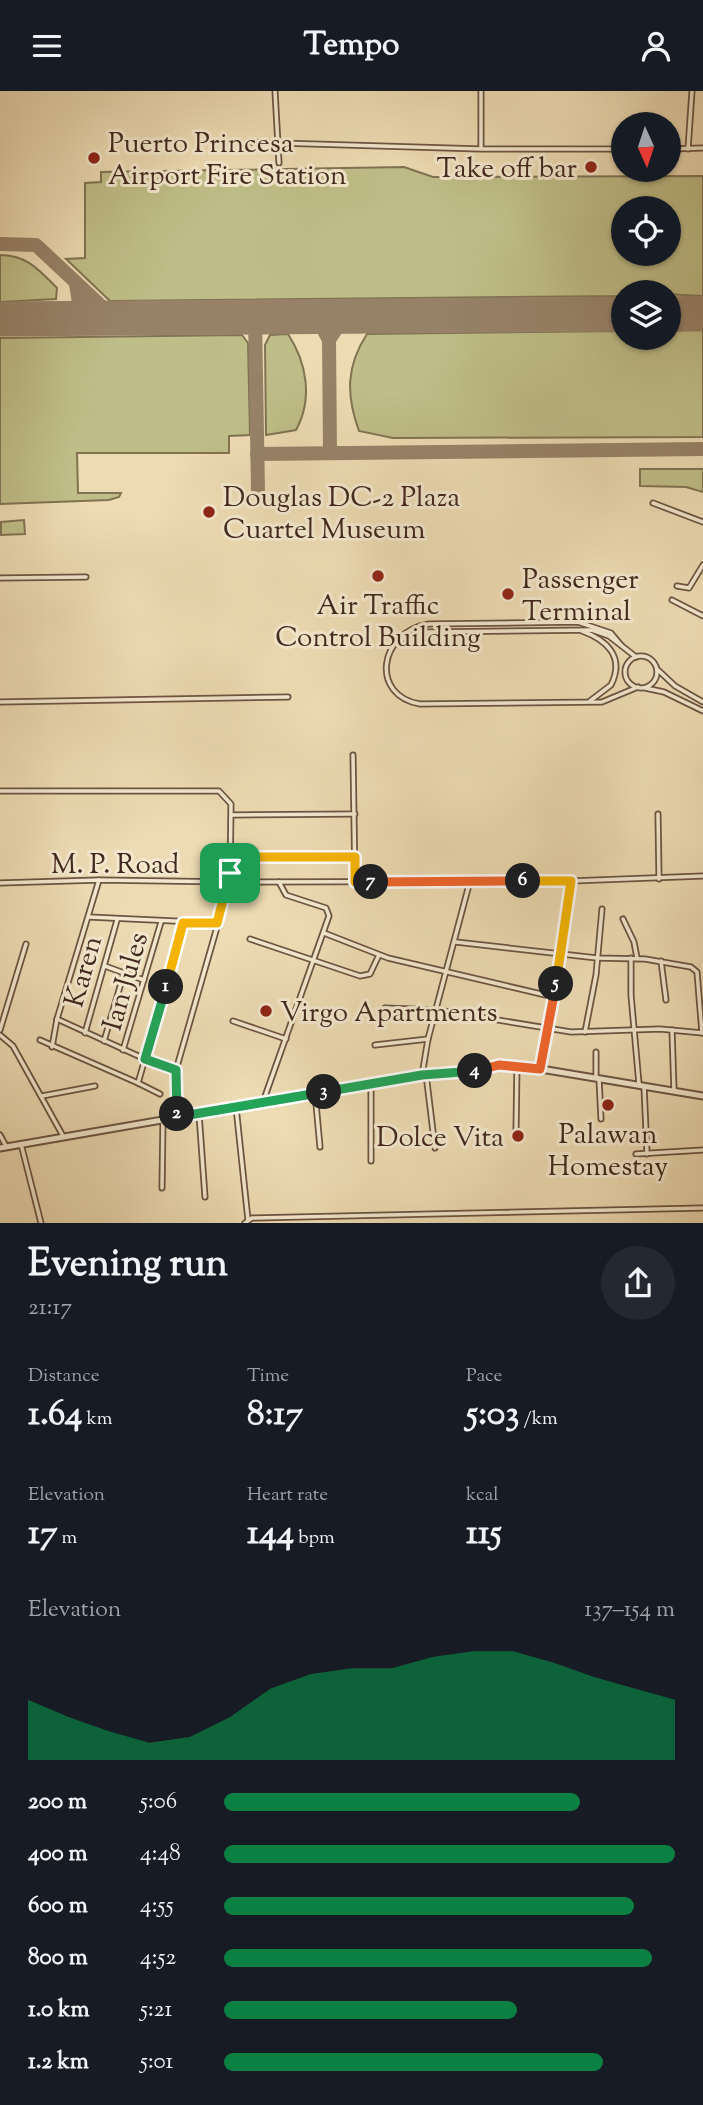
<!DOCTYPE html>
<html lang="en">
<head>
<meta charset="utf-8">
<style>
  body { margin:0; font-family:"Sorts Mill Goudy",serif; background:#242831; color:#f1f3f6; height:100vh; display:flex; flex-direction:column; font-size:26px; white-space:nowrap }
  * { box-sizing:border-box; margin:0 }
  p { font-size:23px; color:#9ea1a6 }
  .icon { flex:none; width:38px; height:38px; fill:none; stroke:currentColor; stroke-width:2; stroke-linecap:round; stroke-linejoin:round }
  .map { position:relative; height:1132px; overflow:hidden }
  .drawer { display:flex; flex-direction:column; background:#171b24; flex:1 }
  .drawer>* { flex:none }
  .needle { width:46px; rotate:177deg }
  .tools { position:absolute; left:611px; top:21px; display:grid; gap:14px }
  .tools a { display:grid; place-items:center; width:70px; height:70px; border-radius:50%; background:#171b24; box-shadow:0 2px 5px #0004; font-size:35px }
  .pin { position:absolute; display:grid; place-items:center; width:60px; height:60px; color:#fff; margin:-30px; border-radius:14px; box-shadow:0 4px 10px #0006 }
  .km { position:absolute; width:35px; height:35px; margin:-18px; border-radius:50%; background:#222; color:#fff; font-size:19px; line-height:35px; text-align:center }
  .round { display:grid; place-items:center; flex:none; width:74px; height:74px; border-radius:37px; background:#242831 }
  .head { display:flex; align-items:center; justify-content:space-between; height:119px; padding:0 28px }
  h1 { font-size:38px; font-weight:800; line-height:52px }
  .metrics { display:grid; grid-template-columns:repeat(3,1fr); gap:10px; height:119px; padding:7px 28px }
  .metrics div { display:grid; align-content:center }
  .metrics b { font-size:35px; font-weight:800 }
  .metrics small { font-size:19px; font-weight:400 }
  .metrics p { font-size:19px }
  .chart { height:196px; padding:14px 28px }
  .chart p { display:flex; justify-content:space-between }
  .chart svg { width:100%; height:126px; margin-top:7px; fill:#0b8043; opacity:.7 }
  ul { padding:0 28px; list-style:none; font-size:23px }
  li { display:grid; grid-template-columns:112px 84px 1fr; align-items:center; height:52px }
  li i { height:18px; border-radius:9px; background:#0b8043 }
  header { display:flex; justify-content:space-between; align-items:center; height:91px; padding:0 28px; background:#171b24; font-size:32px; font-weight:800 }
  .map>svg:first-child { display:block }
</style>
</head>
<body>
<header><svg class="icon" aria-label="menu" viewBox="0 0 24 24"><path d="M4 6h16M4 12h16M4 18h16"/></svg>Tempo<svg class="icon" aria-label="person" viewBox="0 0 24 24"><circle cx="12" cy="8" r="4"/><path d="M4 21q1-7 8-7t8 7"/></svg></header>
<div class="map">
<svg width="703" height="1132" viewBox="0 0 703 1132">
  <rect width="100%" height="100%" fill="#eddbb3"/>
  <filter id="stains"><feTurbulence type="fractalNoise" baseFrequency=".00286" numOctaves="4"/><feColorMatrix values="0 0 0 0 .2 0 0 0 0 .09 0 0 0 0 .02 0 0 0 .5 -.17"/></filter>
  <radialGradient id="worn" r=".72"><stop offset=".6" stop-color="#630" stop-opacity="0"/><stop offset="1" stop-color="#630" stop-opacity=".3"/></radialGradient>
  <g fill="#bfbe88" stroke="#807353" stroke-width="2" fill-rule="evenodd">
    <path d="M404,76L433,86L703,85V205L623,201V205L110,210L66,168L85,167V92L101,91V81ZM623,117H668V163H623Z"/>
    <path d="M0,164C27,164 39,179 57,197L56,208L0,211Z"/>
    <path d="M703,239V346L393,347L359,340C346,304 346,275 367,243L623,240V247H668L669,240Z"/>
    <path d="M288,243C307,272 313,308 296,339L266,344L265,254L270,244Z"/>
    <polygon points="242,244 248,252 250,344 229,345 229,362 77,362 78,402 121,402 119,406 109,409 0,413 0,247"/>
    <polygon points="640,378 703,378 703,401 686,396 640,395"/>
    <polygon points="24,429 25,443 1,444 1,431"/>
  </g>
  <g fill="none" stroke-linecap="round" stroke-linejoin="round">
    <g stroke="#978268" stroke-width="14">
      <polyline points="0,153 36,154 114,227"/>
      <polyline points="696,222 703,219"/>
      <polyline points="255,226 258,400"/>
      <polyline points="304,226 322,236 329,249"/>
      <polyline points="72,228 79,212 76,193"/>
      <polyline points="330,362 329,249 340,232 359,225"/>
      <polyline points="257,363 703,358"/>
    </g>
    <g stroke="#978268" stroke-width="35">
      <polyline points="668,223 703,222"/>
      <polyline points="0,228 623,223"/>
    </g>
    <defs>
      <g id="minor">
        <polyline points="275,0 279,72"/>
        <polyline points="248,51 481,58 623,58"/>
        <polyline points="481,57 481,0"/>
        <polyline points="668,58 703,57"/>
        <polyline points="688,58 692,0"/>
        <polyline points="653,412 703,431"/>
        <polyline points="0,487 86,486"/>
        <polyline points="677,495 689,497 703,474"/>
        <polyline points="672,509 703,525"/>
        <path d="M582,540C607,549 625,566 611,594L590,610"/>
        <polyline points="398,550 415,542 429,541 592,539 609,545 636,566"/>
        <path d="M621,554L611,542L578,531L429,533C378,541 370,605 420,613L602,611L638,596"/>
        <circle cx="641" cy="581" r="16"/>
        <polyline points="657,578 675,595 703,611"/>
        <polyline points="645,597 664,601 703,620"/>
        <polyline points="0,611 288,606"/>
        <polyline points="353,664 355,791"/>
        <polyline points="0,700 219,700 231,713 230,791 571,790 703,785"/>
        <polyline points="658,723 659,788"/>
        <polyline points="232,724 355,723"/>
        <polyline points="231,766 355,766"/>
        <polyline points="0,792 99,789 230,791 176,979 177,1026"/>
        <polyline points="89,826 217,832"/>
        <polyline points="623,828 634,851 637,867"/>
        <polyline points="324,842 388,867 554,906"/>
        <polyline points="250,848 360,885 370,883 379,864"/>
        <polyline points="456,851 597,867 645,868 691,876 697,881 702,942"/>
        <polyline points="631,867 631,904 639,993"/>
        <polyline points="661,870 666,909"/>
        <polyline points="124,882 144,889"/>
        <polyline points="385,917 437,919 571,941 660,938 703,942"/>
        <polyline points="57,928 145,968 183,832"/>
        <polyline points="233,930 286,948"/>
        <polyline points="0,939 26,853"/>
        <polyline points="672,939 674,1000"/>
        <polyline points="585,941 596,884 602,818"/>
        <polyline points="85,942 117,829"/>
        <polyline points="0,944 13,955 63,1045"/>
        <polyline points="40,949 138,992 145,968 176,979"/>
        <polyline points="104,950 124,882 105,875"/>
        <polyline points="375,954 428,948"/>
        <polyline points="52,956 57,928 99,789"/>
        <polyline points="123,959 161,831"/>
        <polyline points="540,978 571,790"/>
        <polyline points="426,983 435,1057"/>
        <polyline points="422,984 428,948 470,790"/>
        <polyline points="596,987 596,961"/>
        <polyline points="599,988 601,1028"/>
        <polyline points="138,992 160,1003"/>
        <polyline points="371,993 371,1070"/>
        <polyline points="644,995 647,1063"/>
        <polyline points="315,1002 320,1056"/>
        <polyline points="42,1005 95,995"/>
        <polyline points="263,1011 329,825 326,817 286,804 279,791"/>
        <polyline points="236,1016 248,1129"/>
        <polyline points="199,1023 205,1106"/>
        <polyline points="516,1040 517,974"/>
        <polyline points="0,1044 6,1055"/>
        <polyline points="21,1053 41,1132"/>
        <polyline points="636,1063 703,1059"/>
        <polyline points="162,1097 163,1028"/>
        <polyline points="245,1132 252,1127 703,1117"/>
      </g>
      <polyline id="tertiary" points="0,1057 422,984 451,983 488,974 517,974 703,1005"/>
    </defs>
    <use href="#minor" stroke="#6c5543" stroke-width="7"/>
    <use href="#tertiary" stroke="#6c5543" stroke-width="9"/>
    <use href="#minor" stroke="#f3e8ce" stroke-width="3.5"/>
    <use href="#tertiary" stroke="#f3e8ce" stroke-width="5"/>
  </g>
  <g fill="none" stroke-linecap="round" stroke-linejoin="round">
    <defs>
      <polyline id="split-1" points="166,896 183,832 217,832 230,782"/>
      <polyline id="split-2" points="166,896 145,968 176,979 177,1023"/>
      <polyline id="split-3" points="177,1023 177,1026 324,1001"/>
      <polyline id="split-4" points="324,1001 422,984 475,980"/>
      <polyline id="split-5" points="475,980 499,974 540,978 556,893"/>
      <polyline id="split-6" points="523,790 571,790 556,893"/>
      <polyline id="split-7" points="371,791 523,790"/>
      <polyline id="split-8" points="230,782 230,766 355,766 355,791 371,791"/>
    </defs>
    <use href="#split-1" stroke="#fff" stroke-width="14"/>
    <use href="#split-2" stroke="#fff" stroke-width="14"/>
    <use href="#split-3" stroke="#fff" stroke-width="14"/>
    <use href="#split-4" stroke="#fff" stroke-width="14"/>
    <use href="#split-5" stroke="#fff" stroke-width="14"/>
    <use href="#split-6" stroke="#fff" stroke-width="14"/>
    <use href="#split-7" stroke="#fff" stroke-width="14"/>
    <use href="#split-8" stroke="#fff" stroke-width="14"/>
    <use href="#split-1" stroke="#f5b400" stroke-width="9"/>
    <use href="#split-2" stroke="#22a559" stroke-width="9"/>
    <use href="#split-3" stroke="#22a559" stroke-width="9"/>
    <use href="#split-4" stroke="#22a559" stroke-width="9"/>
    <use href="#split-5" stroke="#f0652b" stroke-width="9"/>
    <use href="#split-6" stroke="#f5b400" stroke-width="9"/>
    <use href="#split-7" stroke="#f0652b" stroke-width="9"/>
    <use href="#split-8" stroke="#f5b400" stroke-width="9"/>
  </g>
  <g fill="#8f2418" stroke="#f3e8ce" stroke-width="2.5">
    <circle cx="94" cy="67" r="7"/>
    <circle cx="591" cy="76" r="7"/>
    <circle cx="209" cy="421" r="7"/>
    <circle cx="378" cy="485" r="7"/>
    <circle cx="508" cy="503" r="7"/>
    <circle cx="266" cy="920" r="7"/>
    <circle cx="608" cy="1014" r="7"/>
    <circle cx="518" cy="1045" r="7"/>
  </g>
  <g text-anchor="middle" stroke-width="6" stroke-linejoin="round" paint-order="stroke">
    <g font-size="28" fill="#41281e" stroke="#f3e8ce" text-anchor="start">
      <text x="108" y="61">Puerto Princesa<tspan x="108" dy="32">Airport Fire Station</tspan></text>
      <text x="577" y="86" text-anchor="end">Take off bar</text>
      <text x="223" y="415">Douglas DC-2 Plaza<tspan x="223" dy="32">Cuartel Museum</tspan></text>
      <text x="522" y="497">Passenger<tspan x="522" dy="32">Terminal</tspan></text>
      <text x="378" y="523" text-anchor="middle">Air Traffic<tspan x="378" dy="32">Control Building</tspan></text>
      <text x="280" y="930">Virgo Apartments</text>
      <text x="608" y="1052" text-anchor="middle">Palawan<tspan x="608" dy="32">Homestay</tspan></text>
      <text x="504" y="1055" text-anchor="end">Dolce Vita</text>
    </g>
    <g font-size="28" fill="#41281e" stroke="#f3e8ce">
      <text x="115" y="782">M. P. Road</text>
      <text transform="translate(82 880) rotate(-74)" y="10">Karen</text>
      <text transform="translate(124 890) rotate(-74)" y="10">Ian Jules</text>
    </g>
  </g>
  <rect width="100%" height="100%" filter="url(#stains)"/>
  <rect width="100%" height="100%" fill="url(#worn)"/>
</svg>
<div class="tools">
<a><svg class="needle" viewBox="-14 -14 28 28"><path d="M0-13l5 13h-10z" fill="#e53935"/><path d="M0 13l5-13h-10z" fill="#9ea1a6"/></svg></a>
<a><svg class="icon" aria-label="locate" viewBox="0 0 24 24"><circle cx="12" cy="12" r="6"/><path d="M12 2v4M12 18v4M2 12h4M18 12h4"/></svg></a>
<a><svg class="icon" aria-label="layers" viewBox="0 0 24 24"><path d="M12 4l9 5-9 5-9-5zM3 14l9 5 9-5"/></svg></a>
</div>
<div class="pin" style="left:230px;top:782px;background:#1e9e55"><svg class="icon" aria-label="arrive" viewBox="0 0 24 24"><path d="M6 21V4h12l-3 4 3 4H6"/></svg></div>
<b class="km" style="left:166px;top:896px">1</b>
<b class="km" style="left:177px;top:1023px">2</b>
<b class="km" style="left:324px;top:1001px">3</b>
<b class="km" style="left:475px;top:980px">4</b>
<b class="km" style="left:556px;top:893px">5</b>
<b class="km" style="left:523px;top:790px">6</b>
<b class="km" style="left:371px;top:791px">7</b>
</div>
<section class="drawer">
<div class="head"><div><h1>Evening run</h1><p>21:17</p></div><a class="round"><svg class="icon" aria-label="share" viewBox="0 0 24 24"><path d="M12 15V3M7 8l5-5 5 5M5 13v7h14v-7"/></svg></a></div>
<div class="metrics">
<div><p>Distance</p><b>1.64<small> km</small></b></div>
<div><p>Time</p><b>8:17</b></div>
<div><p>Pace</p><b>5:03<small> /km</small></b></div>
</div>
<div class="metrics">
<div><p>Elevation</p><b>17<small> m</small></b></div>
<div><p>Heart rate</p><b>144<small> bpm</small></b></div>
<div><p>kcal</p><b>115</b></div>
</div>
<div class="chart"><p><span>Elevation</span>137–154 m</p>
<svg viewBox="0 0 160 44" preserveAspectRatio="none"><path d="M0 44V23L10 29L20 34L30 38L40 36L50 29L60 19L70 14L80 12L90 12L100 8L110 6L120 6L130 10L140 15L150 19L160 23V44z"/></svg>
</div>
<ul>
<li><b>200 m</b>5:06<i style="width:79%"></i></li>
<li><b>400 m</b>4:48<i style="width:100%"></i></li>
<li><b>600 m</b>4:55<i style="width:91%"></i></li>
<li><b>800 m</b>4:52<i style="width:95%"></i></li>
<li><b>1.0 km</b>5:21<i style="width:65%"></i></li>
<li><b>1.2 km</b>5:01<i style="width:84%"></i></li>
</ul>
</section>
</body>
</html>
